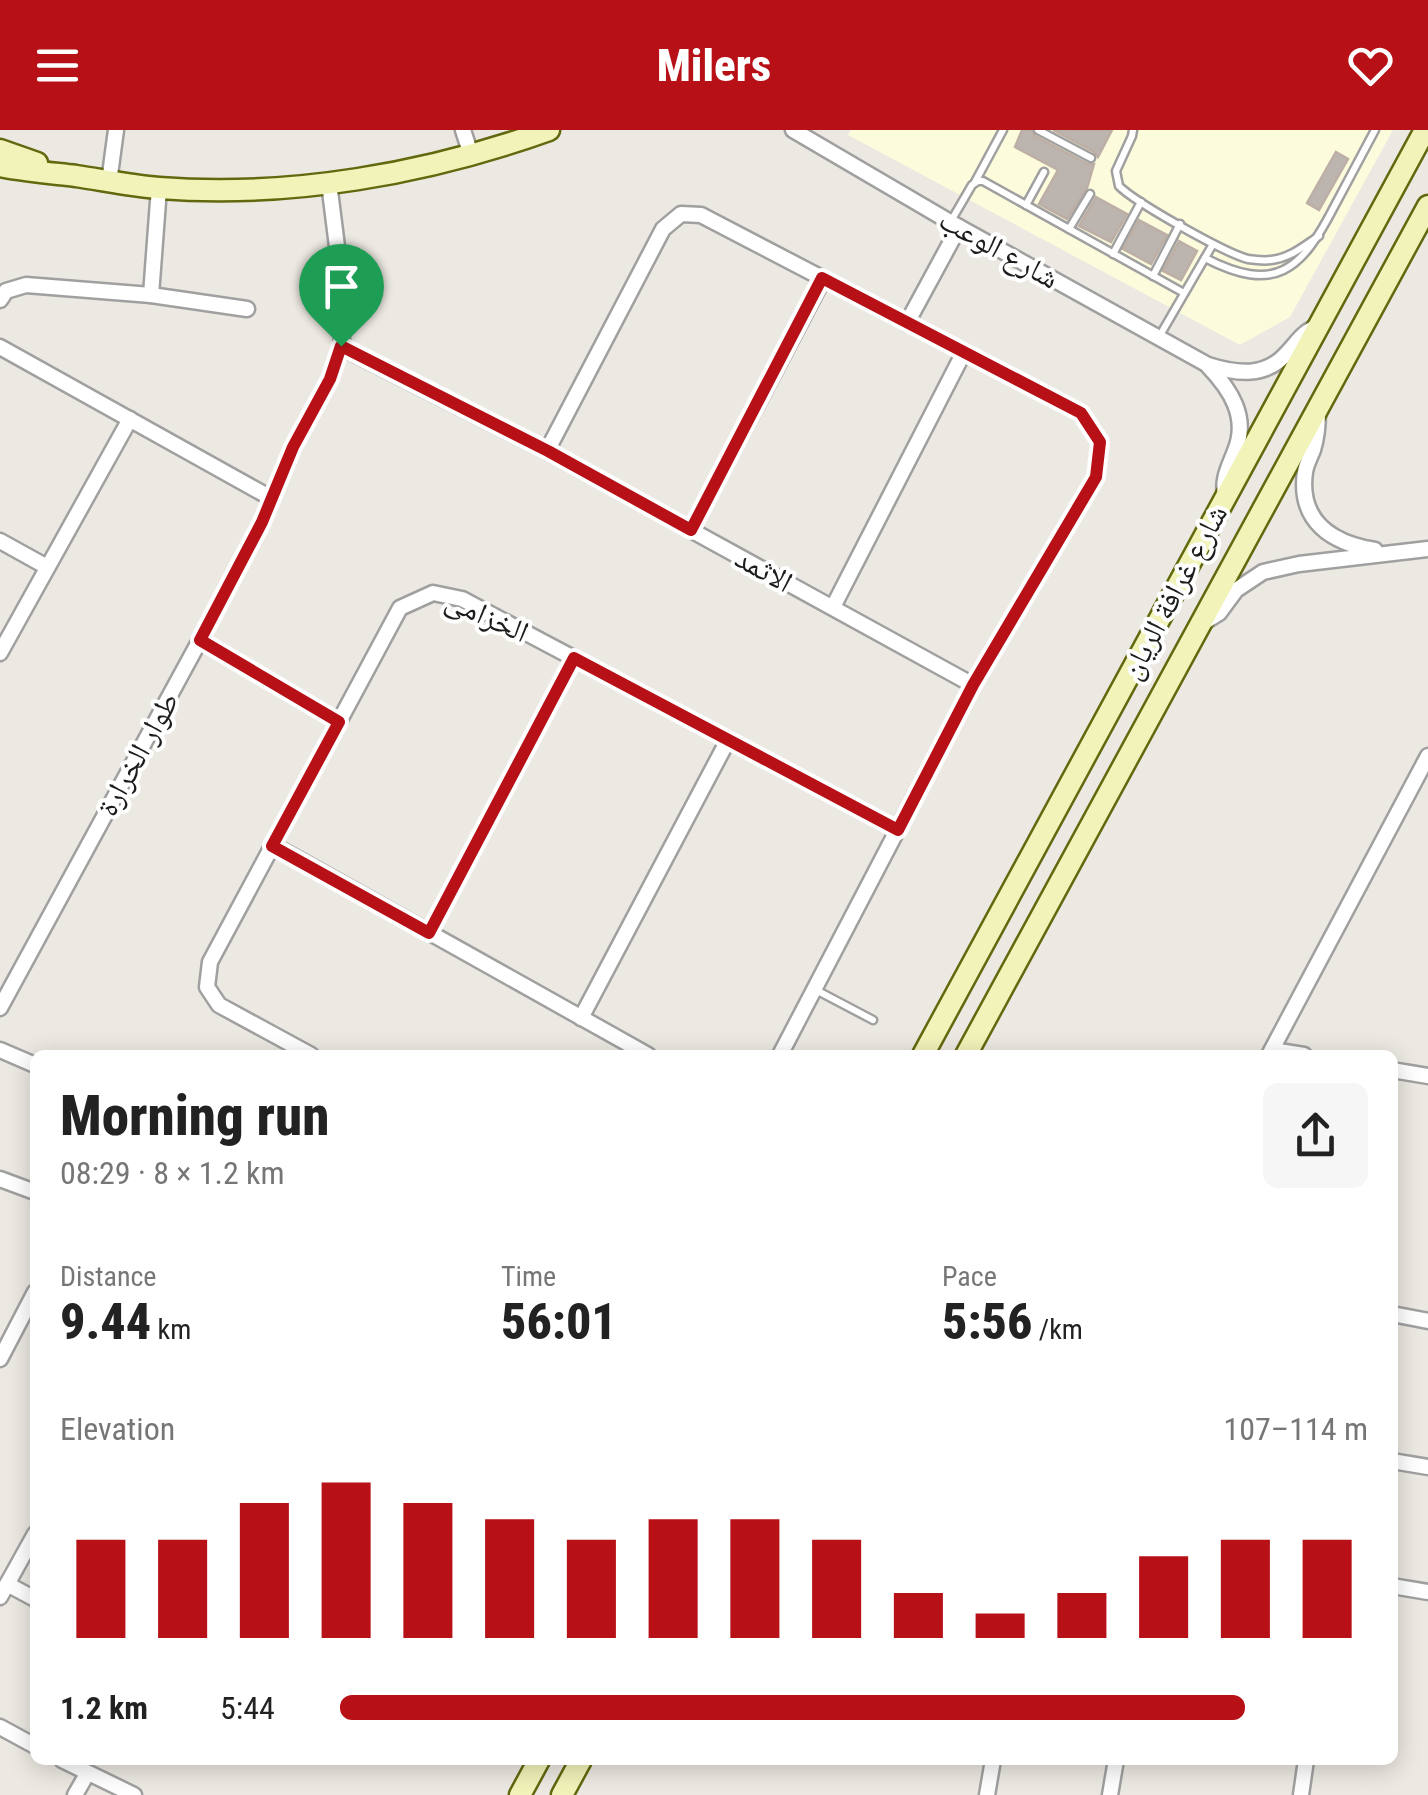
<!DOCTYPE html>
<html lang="en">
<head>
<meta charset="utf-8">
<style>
  body { margin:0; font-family:"Roboto Condensed","Noto Naskh Arabic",sans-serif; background:#f6f6f6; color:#222; height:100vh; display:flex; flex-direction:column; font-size:38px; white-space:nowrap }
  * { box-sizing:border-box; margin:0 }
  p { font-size:32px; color:#767676 }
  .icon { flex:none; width:55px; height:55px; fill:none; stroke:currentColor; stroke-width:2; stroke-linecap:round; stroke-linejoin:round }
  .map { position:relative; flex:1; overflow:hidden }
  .panel { position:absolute; left:30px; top:920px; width:1368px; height:715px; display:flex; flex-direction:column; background:#fff; border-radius:15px; box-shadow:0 5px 25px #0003 }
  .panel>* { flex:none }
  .pin { position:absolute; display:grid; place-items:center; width:85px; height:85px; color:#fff; margin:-102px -42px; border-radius:50% 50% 50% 0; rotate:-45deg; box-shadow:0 0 10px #0007 }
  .pin .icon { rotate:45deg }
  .round { display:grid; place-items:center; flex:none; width:105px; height:105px; border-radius:15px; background:#f6f6f6 }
  .head { display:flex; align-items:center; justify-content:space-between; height:170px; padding:0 30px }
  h1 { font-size:55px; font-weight:800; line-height:75px }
  .metrics { display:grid; grid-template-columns:repeat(3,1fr); gap:15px; height:170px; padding:10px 30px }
  .metrics div { display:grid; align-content:center }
  .metrics b { font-size:50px; font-weight:800 }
  .metrics small { font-size:28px; font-weight:400 }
  .metrics p { font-size:28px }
  .chart { height:280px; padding:20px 30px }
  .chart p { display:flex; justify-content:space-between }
  .chart svg { width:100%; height:180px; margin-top:10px; stroke:#b71117; stroke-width:6 }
  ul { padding:0 30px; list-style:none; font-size:32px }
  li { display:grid; grid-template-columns:160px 120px 1fr; align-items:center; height:75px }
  li i { height:25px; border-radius:12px; background:#b71117 }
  header { display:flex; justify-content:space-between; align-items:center; height:130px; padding:0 30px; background:#b71117; color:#fff; font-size:45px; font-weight:800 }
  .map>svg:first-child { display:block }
</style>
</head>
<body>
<header><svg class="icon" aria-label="menu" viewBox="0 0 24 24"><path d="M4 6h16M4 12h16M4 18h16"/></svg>Milers<svg class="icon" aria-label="heart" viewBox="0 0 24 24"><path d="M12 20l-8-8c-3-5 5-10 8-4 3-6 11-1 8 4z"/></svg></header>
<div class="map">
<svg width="1428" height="1665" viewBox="0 0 1428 1665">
  <rect width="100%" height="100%" fill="#ece9e2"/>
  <polygon fill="#fcfbdc" points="851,0 1393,0 1290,187 1240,215 848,5"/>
  <g fill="#bcb4af" stroke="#bdafa6" stroke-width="2.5">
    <polygon points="1022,0 1031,0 1035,6 1088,34 1094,34 1087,58 1067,89 1039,74 1058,40 1015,17"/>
    <polygon points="1053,0 1112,0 1098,27 1094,22"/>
    <polygon points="1336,22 1348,29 1319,80 1307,73"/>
    <polygon points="1096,67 1127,84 1111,112 1079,96"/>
    <polygon points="1139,90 1167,105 1151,134 1123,119"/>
    <polygon points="1179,111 1197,121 1181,150 1163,141"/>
  </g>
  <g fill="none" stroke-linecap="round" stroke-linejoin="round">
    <defs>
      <g id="lane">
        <polyline points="1038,0 1091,28"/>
        <path d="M1133,0L1132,6L1116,41L1119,56C1136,73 1225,123 1248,129C1255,130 1264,131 1271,130C1290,128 1304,116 1319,106"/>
        <polyline points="975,52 1003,0"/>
        <polyline points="1026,75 1044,42"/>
        <polyline points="951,91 972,55 978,51 983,51 1184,163"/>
        <polyline points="1069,99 1090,64"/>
        <polyline points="1113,124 1141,72"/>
        <path d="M1205,128C1275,164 1301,141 1334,77C1348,51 1361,26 1375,0"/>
        <polyline points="1153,146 1180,94"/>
        <polyline points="1159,207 1213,114"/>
        <polyline points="816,860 873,890"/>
      </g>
      <g id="street">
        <polyline points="463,0 471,25"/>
        <path d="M793,0L950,92L1208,235C1237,244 1266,248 1288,222C1298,211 1304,201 1318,196"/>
        <polyline points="109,52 116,0"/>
        <polyline points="151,165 159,58"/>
        <polyline points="0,170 6,161 26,155 151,165 247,179"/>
        <polyline points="907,193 959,97"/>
        <polyline points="0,217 271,368"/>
        <polyline points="341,217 547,321 973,555"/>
        <path d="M1208,236C1230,259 1249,287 1235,321C1229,337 1222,348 1225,366"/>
        <path d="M1318,281C1318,295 1317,307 1313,320C1310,327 1306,335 1305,342C1298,392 1332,413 1375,420"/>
        <polyline points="547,321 663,99 681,84 701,85 1081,283 1100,312 1096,347 973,555 780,925"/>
        <polyline points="691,400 823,149"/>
        <polyline points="0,411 47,437"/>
        <polyline points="833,477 964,222"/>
        <polyline points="1203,493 1219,483 1236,460 1263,442 1299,434 1428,419"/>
        <polyline points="200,510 339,592"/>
        <polyline points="0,523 130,289"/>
        <polyline points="273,715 648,925"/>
        <polyline points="429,803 574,528"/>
        <polyline points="0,878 200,510 262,392 293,317 330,249 341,217 345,180 329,53"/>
        <polyline points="581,888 728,610"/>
        <polyline points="0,920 35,935"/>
        <polyline points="1272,920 1304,925"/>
        <polyline points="311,925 219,875 207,857 210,832 400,478 433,463 462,469 898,700"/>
        <polyline points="1269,925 1428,626"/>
        <polyline points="1392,940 1428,946"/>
        <polyline points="0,1049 35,1062"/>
        <polyline points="1392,1184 1428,1191"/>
        <polyline points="0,1229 35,1162"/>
        <polyline points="1392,1331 1428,1337"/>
        <polyline points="7,1454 35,1469"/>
        <polyline points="1392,1456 1428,1462"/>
        <polyline points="0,1467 35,1404"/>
        <polyline points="0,1597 35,1616"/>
        <polyline points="62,1630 134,1665"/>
        <polyline points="75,1665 87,1644"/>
        <polyline points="987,1665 993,1630"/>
        <polyline points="1110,1665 1116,1630"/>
        <polyline points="1301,1665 1306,1630"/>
      </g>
      <g id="secondary">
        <polyline points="0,20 37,33"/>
        <path d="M0,36C25,41 50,43 76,46C103,50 131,56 159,58C290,68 426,44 549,0"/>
        <polyline points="923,925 1425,0"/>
        <polyline points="966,925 1428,76"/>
        <polyline points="520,1665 539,1630"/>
        <polyline points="562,1665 581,1630"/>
      </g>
    </defs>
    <use href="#lane" stroke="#a0a0a0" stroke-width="11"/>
    <use href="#street" stroke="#a0a0a0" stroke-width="19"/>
    <use href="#secondary" stroke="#62680e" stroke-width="25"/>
    <use href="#lane" stroke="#fff" stroke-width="6"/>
    <use href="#street" stroke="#fff" stroke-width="14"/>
    <use href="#secondary" stroke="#f2f3b9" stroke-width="20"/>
  </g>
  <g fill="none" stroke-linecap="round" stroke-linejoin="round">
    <defs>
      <polygon id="route" points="822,148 1081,283 1100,312 1096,347 973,555 898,700 574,528 429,803 272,716 339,592 200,510 262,392 293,317 330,249 341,216 548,321 691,400"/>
    </defs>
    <use href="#route" stroke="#fff" stroke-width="20"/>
    <use href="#route" stroke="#b71117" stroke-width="12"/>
  </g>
  <g text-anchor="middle" stroke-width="8" stroke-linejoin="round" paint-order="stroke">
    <g font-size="30" fill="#1c1c1c" stroke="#fff">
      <text transform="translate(999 119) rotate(29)" y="10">شارع الوعب</text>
      <text transform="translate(764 440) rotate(29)" y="10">الاثمد</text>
      <text transform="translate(1174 462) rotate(-62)" y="10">شارع غرافة الريان</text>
      <text transform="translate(487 486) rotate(24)" y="10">الخزامى</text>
      <text transform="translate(138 624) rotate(-61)" y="10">طوار الخرارة</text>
    </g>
  </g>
</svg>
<div class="pin" style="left:341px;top:216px;background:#1e9e55"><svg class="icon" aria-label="arrive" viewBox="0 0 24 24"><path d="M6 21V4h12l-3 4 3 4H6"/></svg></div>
<section class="panel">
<div class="head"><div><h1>Morning run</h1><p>08:29 · 8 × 1.2 km</p></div><a class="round"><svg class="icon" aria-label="share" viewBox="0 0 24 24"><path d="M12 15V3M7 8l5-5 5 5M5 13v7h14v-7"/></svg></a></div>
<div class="metrics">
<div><p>Distance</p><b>9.44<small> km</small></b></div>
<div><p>Time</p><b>56:01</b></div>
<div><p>Pace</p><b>5:56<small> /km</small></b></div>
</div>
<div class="chart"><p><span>Elevation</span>107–114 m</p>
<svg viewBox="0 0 160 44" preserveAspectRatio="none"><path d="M5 44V20M15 44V20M25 44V11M35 44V6M45 44V11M55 44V15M65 44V20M75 44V15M85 44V15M95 44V20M105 44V33M115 44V38M125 44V33M135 44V24M145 44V20M155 44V20"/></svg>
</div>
<ul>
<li><b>1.2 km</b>5:44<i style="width:88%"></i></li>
</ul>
</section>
</div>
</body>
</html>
